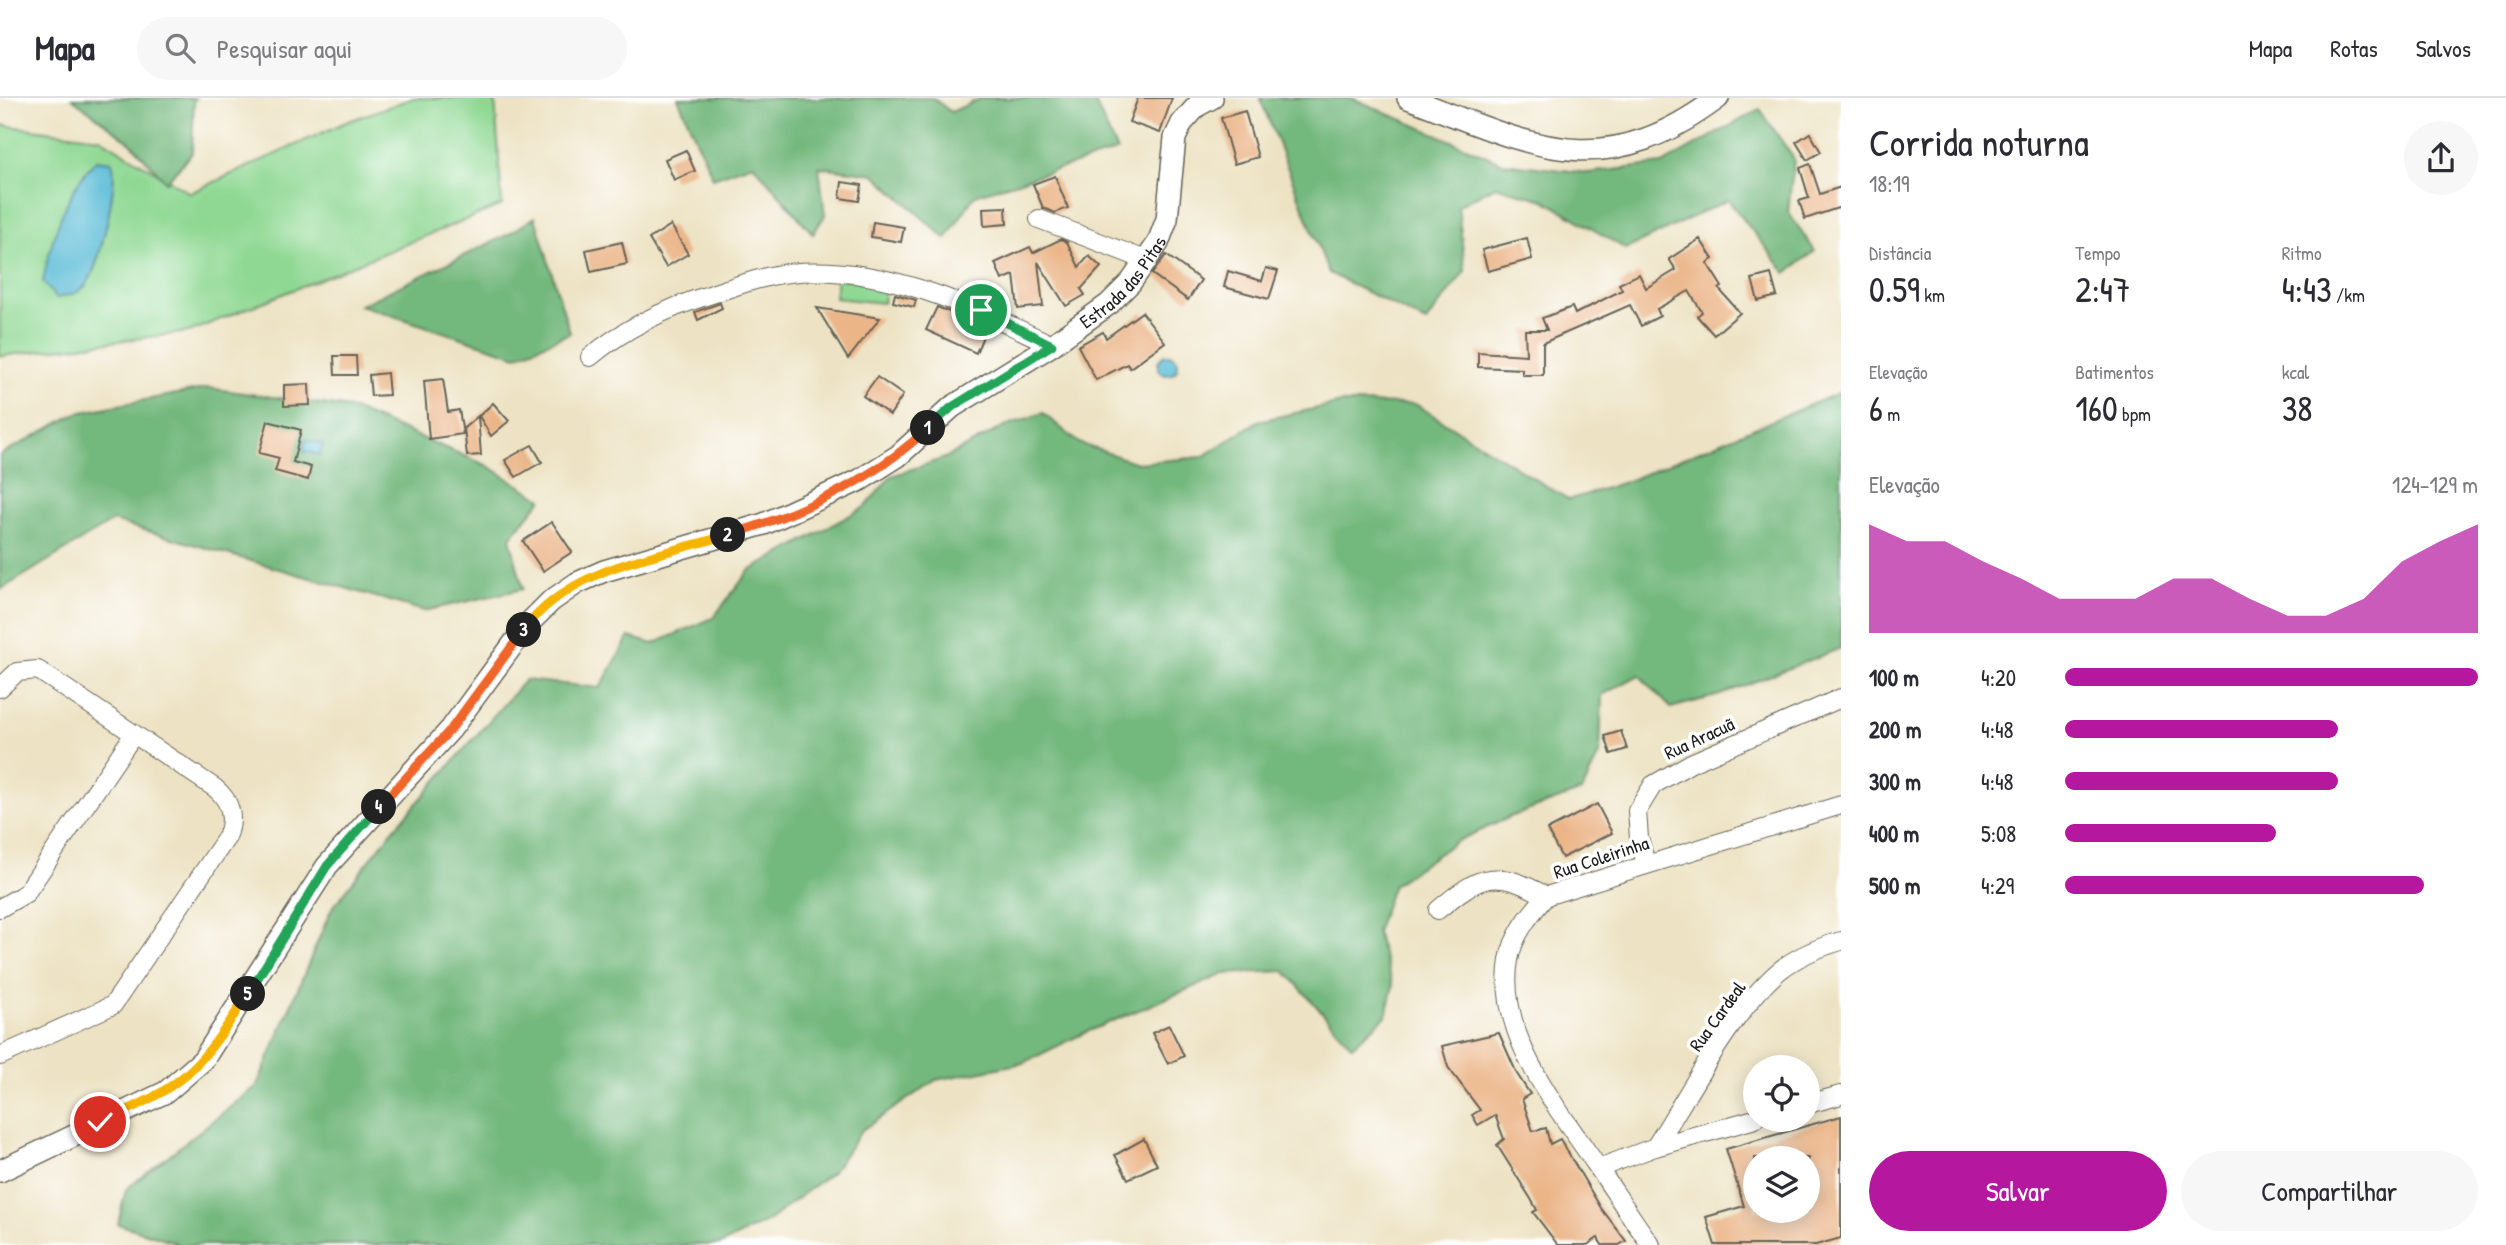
<!DOCTYPE html>
<html lang="pt">
<head>
<meta charset="utf-8">
<style>
  body { margin:0; font-family:"Patrick Hand",sans-serif; background:#f7f7f7; color:#2b2b33; height:100vh; display:flex; flex-direction:column; font-size:26px; white-space:nowrap }
  * { box-sizing:border-box; margin:0 }
  p { font-size:23px; color:#7c7c81 }
  .icon { flex:none; width:38px; height:38px; fill:none; stroke:currentColor; stroke-width:2; stroke-linecap:round; stroke-linejoin:round }
  .map { position:relative; flex:1; overflow:hidden }
  .sheet { display:flex; flex-direction:column; background:#fff; width:665px }
  .sheet>* { flex:none }
  .buttons { position:absolute; left:1743px; top:957px; display:grid; gap:14px }
  .buttons a { display:grid; place-items:center; width:77px; height:77px; border-radius:50%; background:#fff; box-shadow:0 4px 18px #0003; font-size:35px }
  .pin { position:absolute; display:grid; place-items:center; width:60px; height:60px; color:#fff; margin:-30px; border:4px solid #fff; border-radius:50%; box-shadow:0 2px 7px #0007 }
  .km { position:absolute; width:35px; height:35px; margin:-18px; border-radius:50%; background:#222; color:#fff; font-size:19px; line-height:35px; text-align:center }
  .round { display:grid; place-items:center; flex:none; width:74px; height:74px; border-radius:37px; background:#f7f7f7 }
  .headline { display:flex; align-items:center; justify-content:space-between; height:119px; padding:0 28px }
  h1 { font-size:38px; font-weight:600; line-height:52px }
  .metrics { display:grid; grid-template-columns:repeat(3,1fr); gap:10px; height:119px; padding:7px 28px }
  .metrics div { display:grid; align-content:center }
  .metrics b { font-size:35px; font-weight:600 }
  .metrics small { font-size:19px; font-weight:400 }
  .metrics p { font-size:19px }
  .chart { height:196px; padding:14px 28px }
  .chart p { display:flex; justify-content:space-between }
  .chart svg { width:100%; height:126px; margin-top:7px; fill:#b5179e; opacity:.7 }
  .action { display:flex; gap:14px; margin-top:auto; padding:14px 28px }
  .action a { flex:1; height:80px; border-radius:42px; background:#b5179e; color:#fff; font-size:28px; font-weight:600; line-height:80px; text-align:center }
  .action a+a { background:#f7f7f7; color:#2b2b33 }
  ul { padding:0 28px; list-style:none; font-size:23px }
  li { display:grid; grid-template-columns:112px 84px 1fr; align-items:center; height:52px }
  li i { height:18px; border-radius:9px; background:#b5179e }
  header { display:flex; align-items:center; gap:42px; box-sizing:border-box; height:98px; padding:0 35px; background:#fff; border-bottom:2px solid #e1e1e2 }
  header strong { font-size:33px }
  nav { display:flex; gap:38px; margin-inline-start:auto; font-size:24px }
  .search { width:490px; height:63px; background:#f7f7f7; display:flex; align-items:center; gap:18px; box-sizing:border-box; padding:0 24px; border-radius:38px; color:#7c7c81; font-size:26px }
  main { display:flex; flex:1; min-height:0 }
  .map>svg:first-child { display:block }
</style>
</head>
<body>
<header>
<strong>Mapa</strong>
<div class="search"><svg class="icon" aria-label="search" viewBox="0 0 24 24"><circle cx="10" cy="10" r="6"/><path d="M15 15l6 6"/></svg>Pesquisar aqui</div>
<nav><a>Mapa</a><a>Rotas</a><a>Salvos</a></nav>
</header>
<main>
<div class="map">
<svg width="1841" height="1147" viewBox="0 0 1841 1147">
  <rect width="100%" height="100%" fill="#fff"/>
  <filter id="ink" filterUnits="userSpaceOnUse"><feTurbulence type="fractalNoise" baseFrequency=".0143" numOctaves="2"/><feDisplacementMap in="SourceGraphic" scale="14" xChannelSelector="R" yChannelSelector="G"/><feConvolveMatrix kernelMatrix="1 2 1 2 8 2 1 2 1" color-interpolation-filters="sRGB"/></filter>
  <filter id="wash" filterUnits="userSpaceOnUse"><feTurbulence type="fractalNoise" baseFrequency=".00686" numOctaves="4" result="noise"/><feDisplacementMap in="SourceGraphic" scale="28" xChannelSelector="R" yChannelSelector="G"/><feGaussianBlur stdDeviation="1.57" result="paint"/><feColorMatrix in="noise" values="0 0 0 0 0 0 0 0 0 0 0 0 0 0 0 0 0 1.4 0 .05"/><feComposite in="paint" operator="in"/></filter>
  <g filter="url(#wash)">
    <rect width="100%" height="100%" fill="#ede3c4"/>
    <g fill="#8fd893" stroke="#567a58" stroke-width="2">
      <polygon points="413,0 495,0 502,107 189,234 0,258 0,27 100,40 190,95 346,24"/>
      <polygon points="837,180 886,185 883,205 835,200"/>
    </g>
    <g fill="#73b87d" stroke="#486a4c" stroke-width="2">
      <polygon points="72,0 197,0 194,1 192,55 166,84 131,45"/>
      <polygon points="678,0 933,0 951,14 982,0 1093,0 1117,53 975,97 946,141 874,76 819,69 825,117 813,136 753,66 713,80"/>
      <polygon points="1260,0 1352,0 1503,65 1588,75 1662,66 1760,11 1794,61 1788,114 1815,153 1786,175 1728,102 1626,151 1544,102 1495,88 1458,108 1465,173 1426,224 1329,175"/>
      <polygon points="535,119 570,235 517,258 360,207 509,136"/>
      <polygon points="208,290 350,310 486,367 542,401 510,440 523,491 424,513 113,423 0,492 0,357 77,315"/>
      <polygon points="1841,294 1841,550 1720,597 1671,610 1639,577 1602,597 1600,654 1582,693 1510,719 1457,743 1393,787 1376,834 1393,887 1386,918 1352,948 1285,873 1224,876 1084,935 1023,965 936,982 862,1032 833,1073 768,1123 720,1147 173,1147 175,1144 118,1126 126,1091 257,988 331,812 390,736 525,582 600,590 629,539 653,546 713,520 749,473 865,409 891,378 945,360 1005,328 1043,315 1079,345 1137,365 1202,359 1258,323 1342,305 1415,306 1569,402 1625,384"/>
    </g>
    <g fill="#58bbd6" stroke="#3a6c79" stroke-width="2">
      <path d="M96,62L112,64C119,83 100,164 89,182C83,195 69,197 56,200L43,184C51,140 65,94 96,62Z"/>
      <circle cx="1168" cy="267" r="10"/>
      <polygon points="305,342 323,346 320,357 303,353"/>
    </g>
    <g id="blocks">
      <g fill="#ebb588" fill-rule="evenodd">
        <polygon points="1138,0 1172,0 1160,35 1129,24"/>
        <polygon points="1245,13 1258,59 1234,66 1221,20"/>
        <polygon points="1810,35 1821,54 1807,62 1796,44"/>
        <polygon points="686,52 695,73 674,82 665,61"/>
        <polygon points="1810,66 1820,96 1841,89 1841,109 1805,121 1799,103 1809,100 1800,70"/>
        <polygon points="1055,78 1068,110 1055,115 1043,110 1033,86"/>
        <polygon points="842,84 862,87 859,103 840,100"/>
        <polygon points="1006,109 1007,126 984,128 983,110"/>
        <polygon points="873,124 904,129 901,144 871,139"/>
        <polygon points="671,127 688,156 666,169 649,141"/>
        <polygon points="1527,140 1532,161 1488,173 1482,152"/>
        <polygon points="1061,141 1067,144 1079,169 1089,158 1101,169 1081,191 1085,197 1066,208 1038,164 1043,208 1018,211 1014,177 1002,182 995,165 1030,149 1033,155"/>
        <polygon points="1700,141 1713,161 1707,165 1722,189 1719,191 1740,215 1714,237 1697,218 1702,214 1689,193 1657,211 1660,218 1641,228 1630,207 1543,245 1543,277 1522,277 1522,271 1478,269 1478,254 1526,257 1525,232 1547,232 1542,220 1572,209 1575,216 1622,192 1619,186 1639,176 1646,190 1676,172 1669,161"/>
        <polygon points="622,144 627,166 591,174 586,152"/>
        <polygon points="1166,157 1201,182 1188,202 1152,176"/>
        <polygon points="1266,170 1278,173 1269,201 1224,189 1228,173 1262,183"/>
        <polygon points="1771,176 1777,198 1758,203 1752,181"/>
        <polygon points="895,196 916,202 914,209 893,204"/>
        <polygon points="720,205 722,210 698,222 695,214"/>
        <polygon points="937,209 987,229 976,255 926,232"/>
        <polygon points="817,210 880,220 848,261"/>
        <polygon points="1142,214 1165,244 1130,270 1127,266 1096,282 1078,248 1103,234 1106,240"/>
        <polygon points="334,258 356,258 357,277 335,277"/>
        <polygon points="387,275 389,297 371,298 369,277"/>
        <polygon points="877,279 903,297 890,317 863,298"/>
        <polygon points="443,281 448,314 459,312 463,336 429,341 424,283"/>
        <polygon points="309,286 310,307 284,308 284,287"/>
        <polygon points="493,305 509,323 491,338 479,318"/>
        <polygon points="478,318 481,357 467,358 464,330"/>
        <polygon points="268,323 301,332 293,364 311,369 308,382 275,373 279,360 259,355"/>
        <polygon points="532,347 542,364 516,379 505,362"/>
        <polygon points="552,424 572,454 543,473 523,443"/>
        <polygon points="1621,633 1627,651 1611,656 1605,638"/>
        <polygon points="1597,706 1612,735 1562,760 1547,732"/>
        <polygon points="1169,927 1184,958 1168,966 1152,935"/>
        <polygon points="1499,935 1517,976 1530,996 1522,1001 1533,1033 1546,1030 1550,1046 1560,1041 1601,1110 1626,1143 1619,1147 1602,1147 1598,1140 1587,1147 1558,1147 1533,1114 1537,1112 1531,1101 1497,1047 1504,1041 1495,1017 1478,1027 1472,1017 1480,1012 1448,969 1442,948"/>
        <path d="M1841,1018V1140L1816,1147H1715L1706,1119L1744,1108L1726,1051ZM1755,1060H1808V1113H1755Z"/>
        <polygon points="1144,1041 1157,1067 1128,1081 1115,1057"/>
      </g>
    </g>
  </g>
  <g filter="url(#ink)">
    <use href="#blocks" fill-opacity="0" stroke="#656257" stroke-width="2"/>
    <g fill="none" stroke-linecap="round" stroke-linejoin="round">
      <defs>
        <g id="minor">
          <polyline points="1039,121 1148,163"/>
          <path d="M590,259C626,229 667,210 712,196C736,188 763,178 789,175C881,165 971,208 1052,247"/>
          <path d="M0,590L17,574L38,572L215,690C231,703 235,720 227,739L113,907L0,958"/>
          <polyline points="1646,766 1639,740 1637,713 1653,687 1691,665 1841,600"/>
          <polyline points="0,810 26,795 134,636"/>
          <path d="M1438,812C1481,775 1497,771 1546,798"/>
          <polyline points="1808,1006 1841,997"/>
          <path d="M1655,1049C1690,995 1731,914 1779,873C1796,859 1820,849 1841,843"/>
          <polyline points="1599,1070 1655,1049 1755,1021"/>
          <path d="M1651,1147C1632,1121 1615,1094 1597,1068C1558,1010 1496,937 1509,862C1513,837 1530,817 1546,798L1841,707"/>
        </g>
        <g id="tertiary">
          <path d="M1408,0C1530,46 1599,89 1718,0"/>
          <path id="s1" d="M0,1073L166,994L203,962L327,768L451,631L528,526L551,503L577,485L604,473L764,426L860,382L898,358L952,309L1052,247L1109,206L1131,184L1158,145L1167,121L1175,40L1182,25L1197,8L1212,0"/>
        </g>
      </defs>
      <use href="#minor" stroke="#656257" stroke-width="20"/>
      <use href="#tertiary" stroke="#656257" stroke-width="24"/>
      <use href="#minor" stroke="#fff" stroke-width="18"/>
      <use href="#tertiary" stroke="#fff" stroke-width="21"/>
    </g>
  </g>
  <g fill="none" stroke-linecap="round" stroke-linejoin="round" filter="url(#ink)">
    <defs>
      <polyline id="split-1" points="928,330 952,309 1052,247 981,212"/>
      <path id="split-2" d="M728,437C800,416 873,383 928,330"/>
      <path id="split-3" d="M524,532C571,468 657,459 728,437"/>
      <polyline id="split-4" points="379,709 451,631 524,532"/>
      <polyline id="split-5" points="248,896 327,768 379,709"/>
      <path id="split-6" d="M100,1024C184,989 199,972 248,896"/>
    </defs>
    <use href="#split-1" stroke="#fff" stroke-width="14"/>
    <use href="#split-2" stroke="#fff" stroke-width="14"/>
    <use href="#split-3" stroke="#fff" stroke-width="14"/>
    <use href="#split-4" stroke="#fff" stroke-width="14"/>
    <use href="#split-5" stroke="#fff" stroke-width="14"/>
    <use href="#split-6" stroke="#fff" stroke-width="14"/>
    <use href="#split-1" stroke="#22a559" stroke-width="9"/>
    <use href="#split-2" stroke="#f0652b" stroke-width="9"/>
    <use href="#split-3" stroke="#f5b400" stroke-width="9"/>
    <use href="#split-4" stroke="#f0652b" stroke-width="9"/>
    <use href="#split-5" stroke="#22a559" stroke-width="9"/>
    <use href="#split-6" stroke="#f5b400" stroke-width="9"/>
  </g>
  <g text-anchor="middle" stroke-width="7" stroke-linejoin="round" paint-order="stroke">
    <g font-size="19" fill="#1c1c1c" stroke="#fff">
      <text dy="7" stroke="none"><textPath href="#s1" startOffset="1475">Estrada das Pitas</textPath></text>
      <text transform="translate(1699 640) rotate(-25)" y="7">Rua Aracuã</text>
      <text transform="translate(1601 759) rotate(-18)" y="7">Rua Coleirinha</text>
      <text transform="translate(1717 918) rotate(-54)" y="7">Rua Cardeal</text>
    </g>
  </g>
</svg>
<div class="buttons">
<a><svg class="icon" aria-label="locate" viewBox="0 0 24 24"><circle cx="12" cy="12" r="6"/><path d="M12 2v4M12 18v4M2 12h4M18 12h4"/></svg></a>
<a><svg class="icon" aria-label="layers" viewBox="0 0 24 24"><path d="M12 4l9 5-9 5-9-5zM3 14l9 5 9-5"/></svg></a>
</div>
<div class="pin" style="left:981px;top:212px;background:#1e9e55"><svg class="icon" aria-label="arrive" viewBox="0 0 24 24"><path d="M6 21V4h12l-3 4 3 4H6"/></svg></div>
<div class="pin" style="left:100px;top:1024px;background:#d93025"><svg class="icon" aria-label="check" viewBox="0 0 24 24"><path d="M5 12l5 5 9-10"/></svg></div>
<b class="km" style="left:928px;top:330px">1</b>
<b class="km" style="left:728px;top:437px">2</b>
<b class="km" style="left:524px;top:532px">3</b>
<b class="km" style="left:379px;top:709px">4</b>
<b class="km" style="left:248px;top:896px">5</b>
</div>
<section class="sheet">
<div class="headline"><div><h1>Corrida noturna</h1><p>18:19</p></div><a class="round"><svg class="icon" aria-label="share" viewBox="0 0 24 24"><path d="M12 15V3M7 8l5-5 5 5M5 13v7h14v-7"/></svg></a></div>
<div class="metrics">
<div><p>Distância</p><b>0.59<small> km</small></b></div>
<div><p>Tempo</p><b>2:47</b></div>
<div><p>Ritmo</p><b>4:43<small> /km</small></b></div>
</div>
<div class="metrics">
<div><p>Elevação</p><b>6<small> m</small></b></div>
<div><p>Batimentos</p><b>160<small> bpm</small></b></div>
<div><p>kcal</p><b>38</b></div>
</div>
<div class="chart"><p><span>Elevação</span>124–129 m</p>
<svg viewBox="0 0 160 44" preserveAspectRatio="none"><path d="M0 44V6L10 12L20 12L30 19L40 25L50 32L60 32L70 32L80 25L90 25L100 32L110 38L120 38L130 32L140 19L150 12L160 6V44z"/></svg>
</div>
<ul>
<li><b>100 m</b>4:20<i style="width:100%"></i></li>
<li><b>200 m</b>4:48<i style="width:66%"></i></li>
<li><b>300 m</b>4:48<i style="width:66%"></i></li>
<li><b>400 m</b>5:08<i style="width:51%"></i></li>
<li><b>500 m</b>4:29<i style="width:87%"></i></li>
</ul>
<div class="action"><a>Salvar</a><a>Compartilhar</a></div>
</section>
</main>
</body>
</html>
